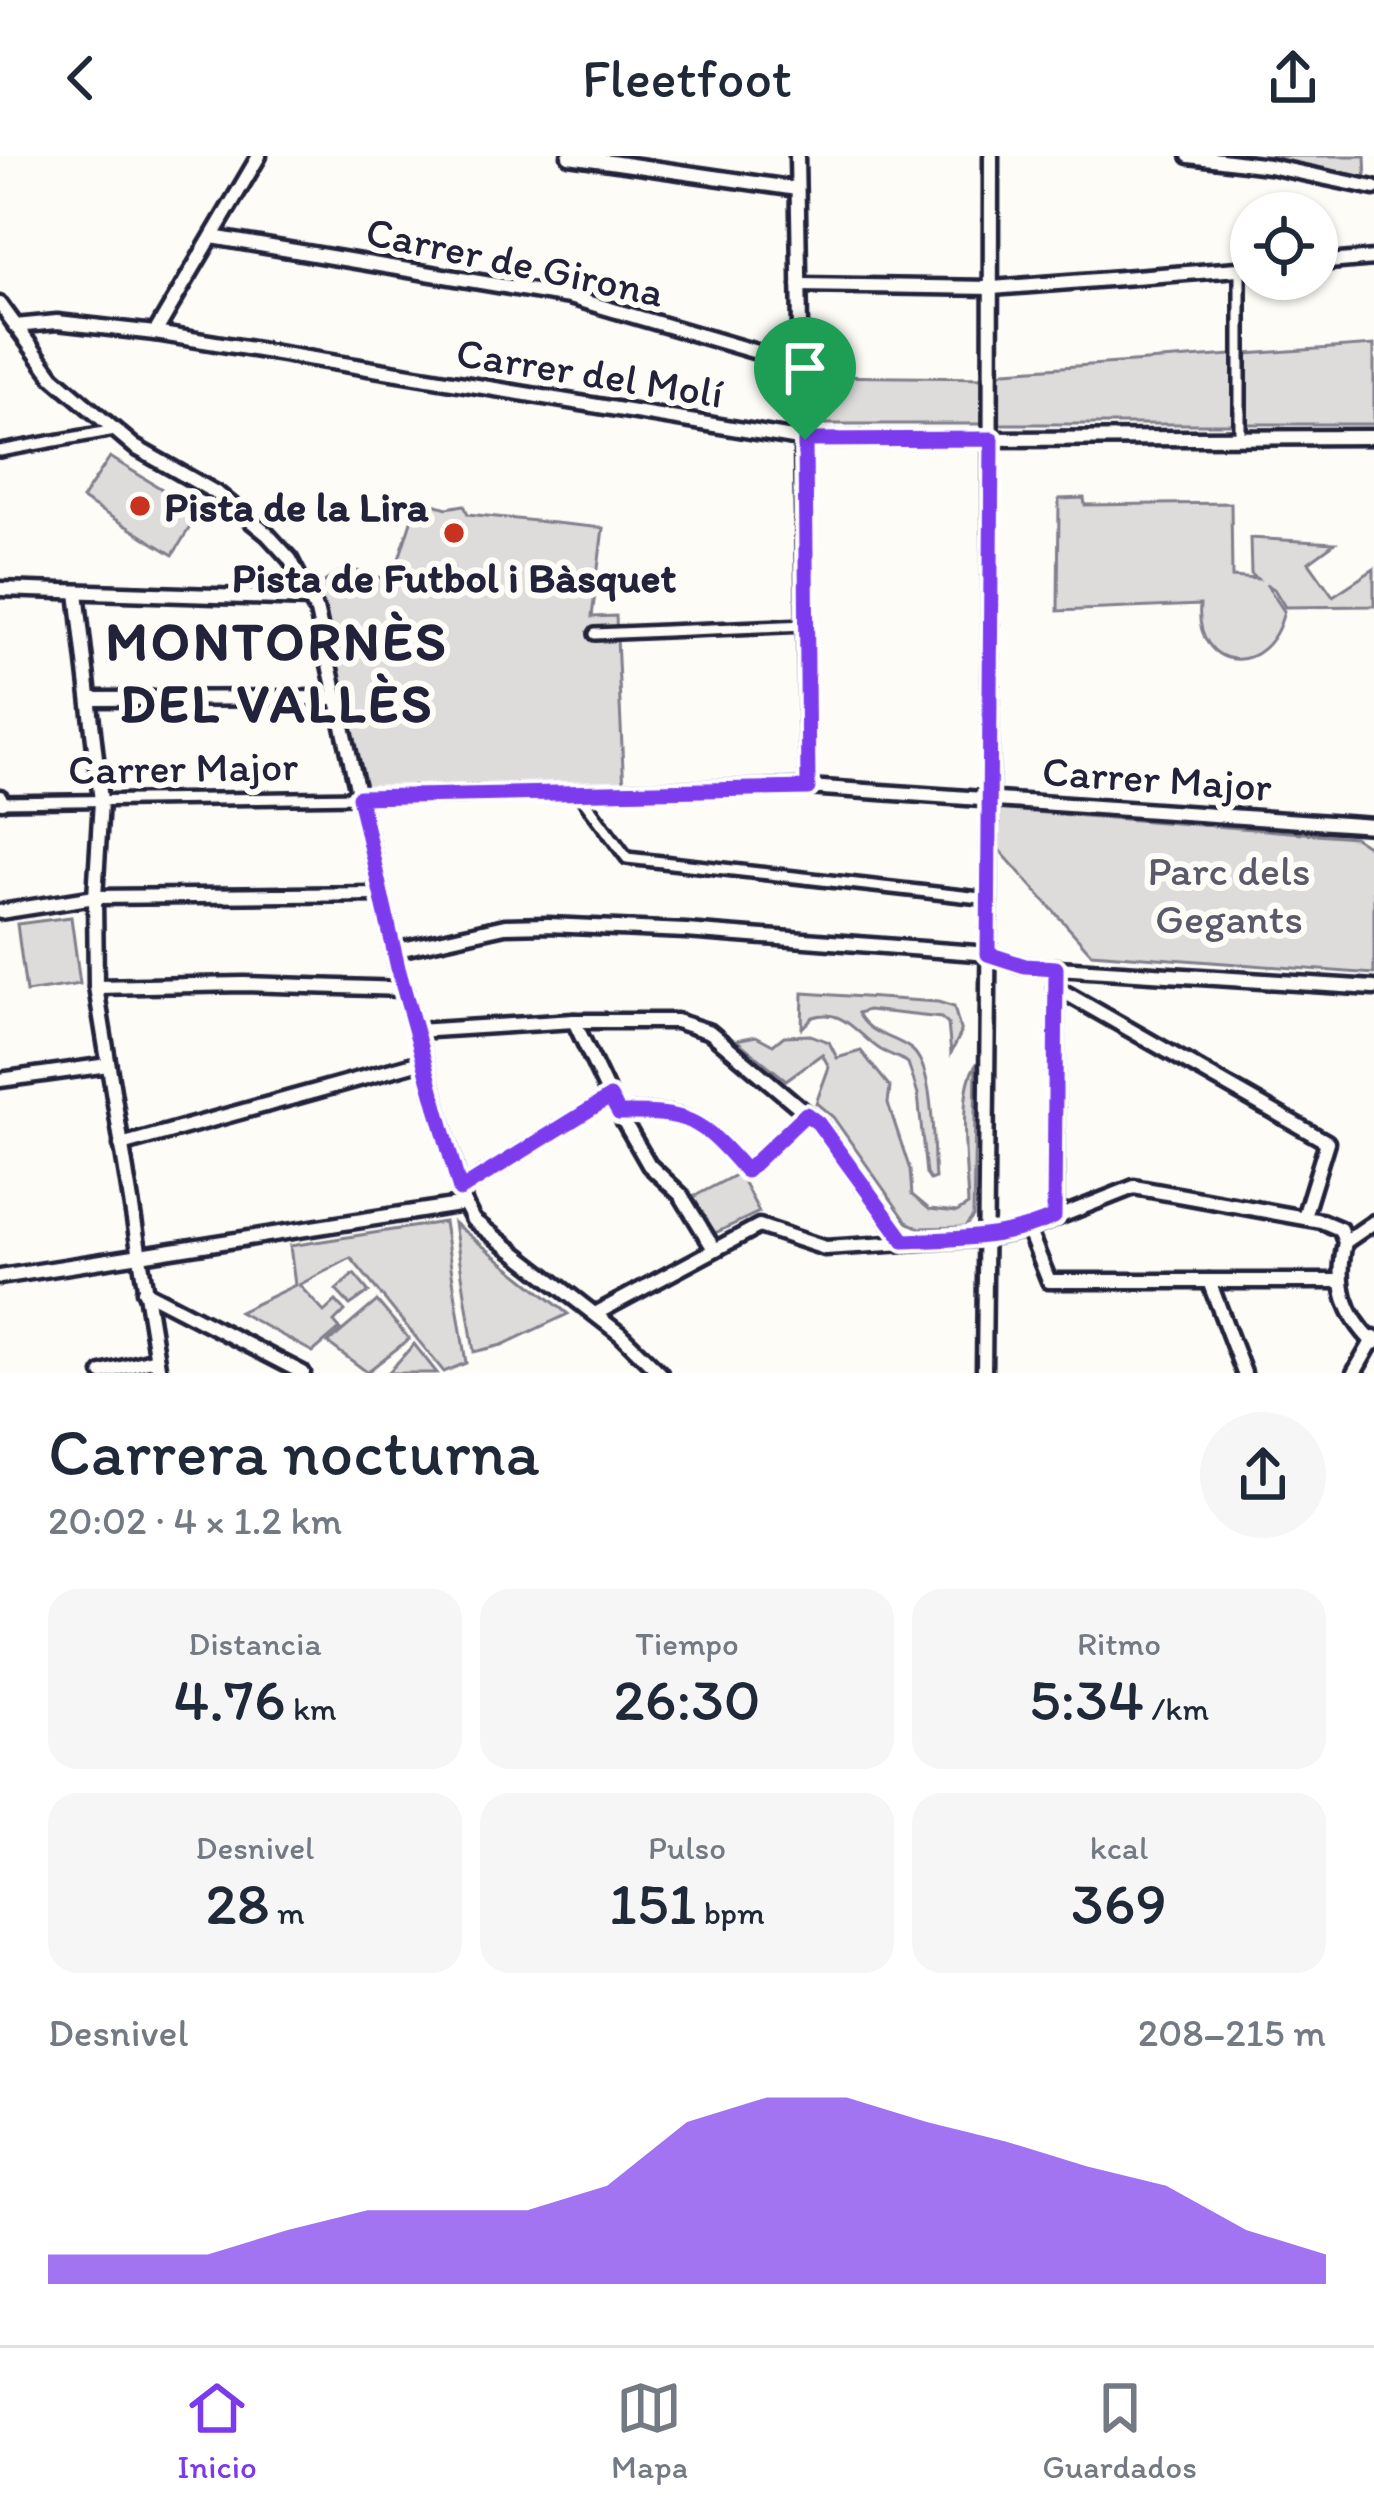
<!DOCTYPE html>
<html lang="es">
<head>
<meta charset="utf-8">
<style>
  body { margin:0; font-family:Itim,sans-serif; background:#f6f6f7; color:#1f2937; height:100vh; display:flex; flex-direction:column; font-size:45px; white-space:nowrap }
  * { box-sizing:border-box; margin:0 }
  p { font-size:39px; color:#747a83 }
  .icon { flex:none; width:66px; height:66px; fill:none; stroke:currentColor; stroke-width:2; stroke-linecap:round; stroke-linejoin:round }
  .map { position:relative; height:1217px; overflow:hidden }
  .drawer { display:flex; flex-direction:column; background:#fff; flex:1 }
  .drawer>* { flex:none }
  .tools { position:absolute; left:1230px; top:36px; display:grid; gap:24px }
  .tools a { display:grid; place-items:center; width:108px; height:108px; border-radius:50%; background:#fff; box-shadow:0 3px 9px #0004; font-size:60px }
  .pin { position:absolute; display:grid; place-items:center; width:102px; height:102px; color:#fff; margin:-123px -51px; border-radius:50% 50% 50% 0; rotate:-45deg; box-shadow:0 0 12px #0007 }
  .pin .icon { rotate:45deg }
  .round { display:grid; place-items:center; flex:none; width:126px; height:126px; border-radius:63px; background:#f6f6f7 }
  .overview { display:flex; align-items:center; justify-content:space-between; height:204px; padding:0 48px }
  h1 { font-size:66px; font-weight:600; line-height:90px }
  .stats { display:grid; grid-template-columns:repeat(3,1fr); gap:18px; height:204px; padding:12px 48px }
  .stats div { display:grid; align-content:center; border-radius:30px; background:#f6f6f7; text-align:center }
  .stats b { font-size:60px; font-weight:600 }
  .stats small { font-size:33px; font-weight:400 }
  .stats p { font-size:33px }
  .chart { height:336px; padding:24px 48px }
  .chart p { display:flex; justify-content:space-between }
  .chart svg { width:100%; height:216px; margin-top:12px; fill:#7c3aed; opacity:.7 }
  header { display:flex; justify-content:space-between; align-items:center; height:156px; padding:0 48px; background:#fff; font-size:54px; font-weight:600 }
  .dock { display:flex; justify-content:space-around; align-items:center; height:168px; border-top:3px solid #e0e1e3; background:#fff; font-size:33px; color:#747a83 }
  .dock a { display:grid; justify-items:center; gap:6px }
  .dock .current { color:#7c3aed }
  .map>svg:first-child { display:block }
</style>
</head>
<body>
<header><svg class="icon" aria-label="back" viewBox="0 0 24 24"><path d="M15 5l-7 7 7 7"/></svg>Fleetfoot<svg class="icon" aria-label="share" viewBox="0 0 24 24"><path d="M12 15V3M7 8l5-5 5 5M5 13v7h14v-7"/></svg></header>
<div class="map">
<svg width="1374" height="1217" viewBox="0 0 1374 1217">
  <rect width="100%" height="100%" fill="#fdfcf7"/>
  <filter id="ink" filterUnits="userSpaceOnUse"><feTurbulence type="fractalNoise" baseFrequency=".00833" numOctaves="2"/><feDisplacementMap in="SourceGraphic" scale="24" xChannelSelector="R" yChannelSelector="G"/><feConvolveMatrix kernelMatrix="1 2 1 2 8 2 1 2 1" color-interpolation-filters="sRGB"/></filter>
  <g filter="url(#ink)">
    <g fill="#dddcdb" stroke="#807f8b" stroke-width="3">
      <polygon points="1265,0 1365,0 1366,26 1278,12"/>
      <polygon points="1374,189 1374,268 812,268 812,220 992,222 1005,215"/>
      <polygon points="110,301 199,356 173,399 82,343"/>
      <path d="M1084,342L1085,349L1231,347L1232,421L1257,423L1251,418L1250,382L1335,387L1309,406L1333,440L1374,413V450L1285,451L1274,433L1266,428L1284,455C1268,525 1194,515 1200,449L1058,455L1059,343Z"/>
      <polygon points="418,343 447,352 464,349 468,358 603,372 592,461 616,460 624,635 359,641 307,437 346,412 392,425"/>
      <polygon points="995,653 1354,681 1374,694 1374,818 1091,797 995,689"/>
      <polygon points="71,761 80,828 26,836 17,768"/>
      <path d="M803,837L938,846L954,851L961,877L951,897L948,868L941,862L868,854L858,857C870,880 893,879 911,893C936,912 932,992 935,1022L930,1024L926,1018L918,938L908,907C899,901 890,899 881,894C858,880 844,851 813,861L802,872Z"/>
      <path d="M810,879L829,886L837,902L861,895L890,931L888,947L910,1014L912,1039L929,1053L957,1056L968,1049C967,1016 957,933 976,909L973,1061L965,1071L919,1072L907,1066L833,961L816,947L829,911L822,898L786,924L736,884L756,880L773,889L784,880Z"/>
      <polygon points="739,1017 759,1056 715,1077 693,1041"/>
      <polygon points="444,1066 466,1207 444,1216 351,1102 299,1129 324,1156 336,1145 345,1155 334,1166 340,1173 313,1196 239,1156 295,1129 290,1090"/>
      <polygon points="454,1067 568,1158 502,1189 474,1196"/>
      <polygon points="354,1118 369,1136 350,1149 336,1134"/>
      <polygon points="377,1145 409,1183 367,1216 328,1187"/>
      <polygon points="414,1188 437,1217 388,1217"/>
    </g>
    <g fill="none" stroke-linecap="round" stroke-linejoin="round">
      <defs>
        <g id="pedestrian">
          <polyline points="1240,112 1240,282"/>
          <polyline points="0,295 115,274"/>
          <polyline points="595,478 806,469"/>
          <polyline points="578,636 627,702 989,743"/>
          <polyline points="0,646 359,641"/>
        </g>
        <g id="minor">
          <polyline points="569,0 797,33"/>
          <polyline points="797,0 808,631"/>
          <polyline points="1189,0 1269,10 1374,32"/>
          <polyline points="212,81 569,141 801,209"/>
          <polyline points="1317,107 1374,102"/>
          <polyline points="799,129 992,132 1251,112"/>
          <polyline points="0,148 53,221 115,274 135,291 218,338 267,378 290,403 317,456 398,812 465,1048 473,1064 620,1178 660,1217"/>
          <polyline points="15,170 57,166 155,177 805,284 1374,281"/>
          <polyline points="155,177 259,0"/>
          <polyline points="0,433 311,443"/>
          <polyline points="77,436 101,645 95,741 96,831 159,1217"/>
          <polyline points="90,543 336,542"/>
          <polyline points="0,641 2,646"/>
          <polyline points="359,641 808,631 1374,670"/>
          <polyline points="0,756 95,741 380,738"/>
          <polyline points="394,795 505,770 548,769 686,775 989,798 1026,810 1374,832"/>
          <polyline points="96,831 244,828 404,833"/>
          <polyline points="1055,831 1327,986 1304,1061"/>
          <polyline points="574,865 610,941 649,1009 681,1039 714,1093"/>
          <polyline points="416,875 574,865 676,865 710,876 818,967 904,1085"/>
          <polyline points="0,924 108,909"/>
          <path d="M619,957C689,955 700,962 746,1015L806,958"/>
          <polyline points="121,989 424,905"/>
          <polyline points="460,1034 610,941"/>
          <polyline points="1055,1061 1056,811"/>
          <path d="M1374,1066L1345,1086C1336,1128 1344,1158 1374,1187"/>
          <polyline points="1028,1073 1049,1125 1340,1125"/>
          <polyline points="0,1121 465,1048"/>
          <polyline points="1209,1125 1244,1217"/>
          <polyline points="144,1135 303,1217"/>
          <polyline points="595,1158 759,1070 825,1092 985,1082 1028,1073 1134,1031 1321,1065 1340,1073 1345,1086"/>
          <polyline points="102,1217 156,1203"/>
          <polyline points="984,1217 990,644 991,0"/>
          <polyline points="1354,1217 1374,1182"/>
        </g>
      </defs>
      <use href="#pedestrian" stroke="#22223b" stroke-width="18"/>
      <use href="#minor" stroke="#22223b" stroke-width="21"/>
      <use href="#pedestrian" stroke="#fdfcf7" stroke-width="9"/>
      <use href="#minor" stroke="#fdfcf7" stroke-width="12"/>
    </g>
  </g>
  <g fill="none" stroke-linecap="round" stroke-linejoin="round" filter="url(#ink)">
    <defs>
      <path id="route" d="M992,283L988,798L1025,810L1056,812L1054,1061C1005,1083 957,1083 904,1085L818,967L806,958L746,1015C700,962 689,956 619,957L610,941L460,1034L398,812L359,641L808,632L805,284Z"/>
    </defs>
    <use href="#route" stroke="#fff" stroke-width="24"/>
    <use href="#route" stroke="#7c3aed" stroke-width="15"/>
  </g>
  <g fill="#c8321e" stroke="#fdfcf7" stroke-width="4.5">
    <circle cx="140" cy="350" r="12"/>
    <circle cx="454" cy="377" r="12"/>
  </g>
  <g text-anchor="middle" stroke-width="12" stroke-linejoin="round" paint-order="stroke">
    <g font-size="42" fill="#22223b" stroke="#fdfcf7">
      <text transform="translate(515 105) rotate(12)" y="15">Carrer de Girona</text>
      <text transform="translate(590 216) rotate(9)" y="15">Carrer del Molí</text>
      <text transform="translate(183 611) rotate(-1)" y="15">Carrer Major</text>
      <text transform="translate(1157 622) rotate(4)" y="15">Carrer Major</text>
    </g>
    <g font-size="42" font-weight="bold" fill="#22223b" stroke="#fdfcf7" text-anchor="start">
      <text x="164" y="365">Pista de la Lira</text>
      <text x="454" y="436" text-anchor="middle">Pista de Futbol i Bàsquet</text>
    </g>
    <g font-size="42" fill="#5a5a6b" stroke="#fdfcf7">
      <text x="1229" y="729">Parc dels<tspan x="1229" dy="48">Gegants</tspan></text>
    </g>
    <g font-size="54" font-weight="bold" letter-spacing="3" fill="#22223b" stroke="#fdfcf7">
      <text x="277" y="504">MONTORNÈS<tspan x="277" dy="62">DEL VALLÈS</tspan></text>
    </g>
  </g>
</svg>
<div class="tools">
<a><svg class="icon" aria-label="locate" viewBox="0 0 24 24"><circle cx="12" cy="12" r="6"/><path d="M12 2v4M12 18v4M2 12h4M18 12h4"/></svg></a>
</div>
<div class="pin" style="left:805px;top:284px;background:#1e9e55"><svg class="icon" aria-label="arrive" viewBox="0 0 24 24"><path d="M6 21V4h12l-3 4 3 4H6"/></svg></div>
</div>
<section class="drawer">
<div class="overview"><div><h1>Carrera nocturna</h1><p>20:02 · 4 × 1.2 km</p></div><a class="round"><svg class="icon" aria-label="share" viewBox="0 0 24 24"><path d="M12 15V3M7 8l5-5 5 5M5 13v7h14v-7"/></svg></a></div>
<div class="stats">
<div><p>Distancia</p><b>4.76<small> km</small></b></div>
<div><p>Tiempo</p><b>26:30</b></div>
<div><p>Ritmo</p><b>5:34<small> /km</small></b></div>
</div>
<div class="stats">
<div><p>Desnivel</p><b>28<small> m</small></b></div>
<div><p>Pulso</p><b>151<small> bpm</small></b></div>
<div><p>kcal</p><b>369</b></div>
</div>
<div class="chart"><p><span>Desnivel</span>208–215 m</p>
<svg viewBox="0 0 160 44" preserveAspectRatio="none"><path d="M0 44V38L10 38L20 38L30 33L40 29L50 29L60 29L70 24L80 11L90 6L100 6L110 11L120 15L130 20L140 24L150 33L160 38V44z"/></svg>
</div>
</section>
<nav class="dock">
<a class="current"><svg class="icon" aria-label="home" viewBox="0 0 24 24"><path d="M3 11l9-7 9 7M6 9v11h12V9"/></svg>Inicio</a>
<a><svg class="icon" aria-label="map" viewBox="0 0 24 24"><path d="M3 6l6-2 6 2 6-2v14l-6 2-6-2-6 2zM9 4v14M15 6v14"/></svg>Mapa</a>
<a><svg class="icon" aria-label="saved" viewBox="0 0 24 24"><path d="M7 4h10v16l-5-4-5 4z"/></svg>Guardados</a>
</nav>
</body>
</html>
